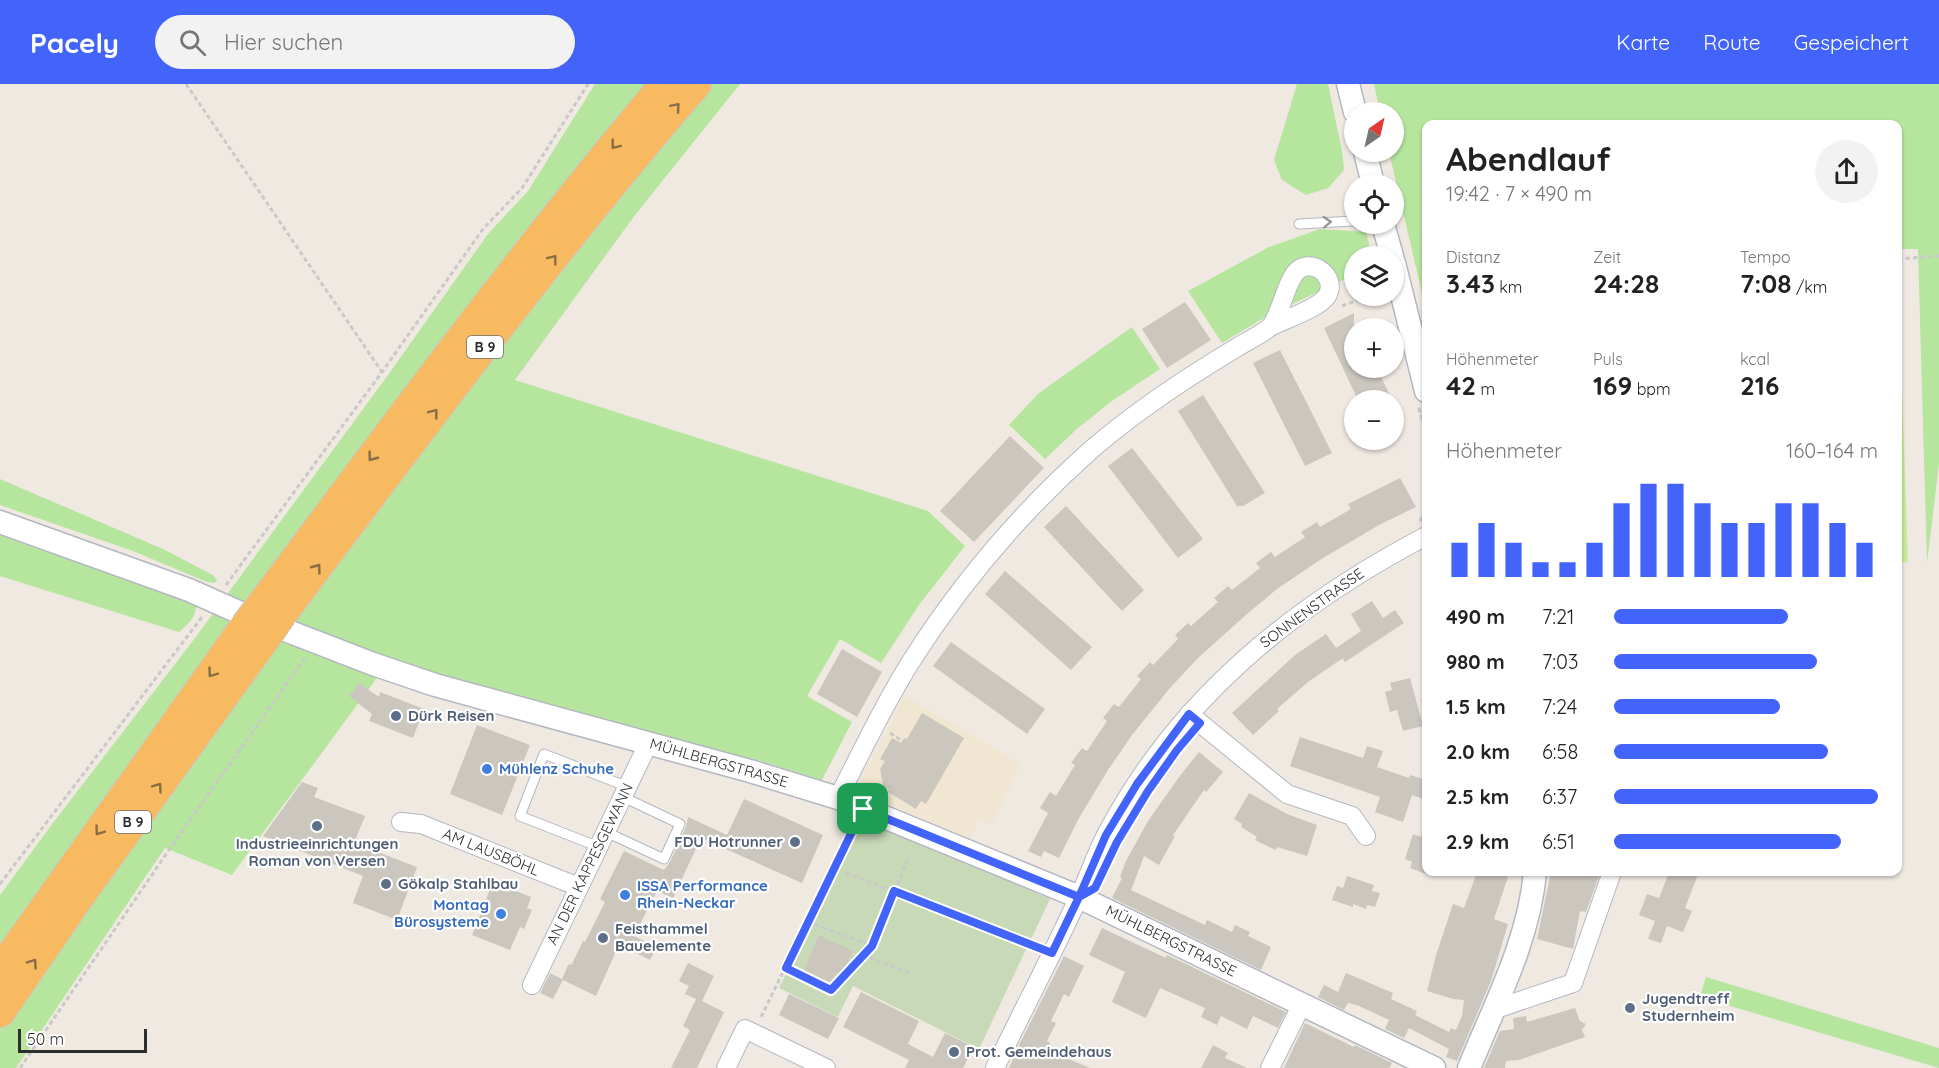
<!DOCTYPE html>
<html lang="de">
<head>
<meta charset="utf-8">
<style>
  body { margin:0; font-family:Quicksand,sans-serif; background:#f2f2f2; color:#222; height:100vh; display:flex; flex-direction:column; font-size:22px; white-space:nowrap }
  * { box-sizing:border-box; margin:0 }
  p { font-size:20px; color:#767676 }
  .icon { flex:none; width:33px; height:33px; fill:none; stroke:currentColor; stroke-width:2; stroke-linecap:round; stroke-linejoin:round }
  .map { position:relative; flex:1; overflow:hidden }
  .side { position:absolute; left:1422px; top:36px; width:480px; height:756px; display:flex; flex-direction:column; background:#fff; border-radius:12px; box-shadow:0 2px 4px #0004 }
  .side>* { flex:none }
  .needle { width:39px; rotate:34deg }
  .buttons { position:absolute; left:1344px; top:18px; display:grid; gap:12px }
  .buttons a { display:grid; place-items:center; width:60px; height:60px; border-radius:50%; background:#fff; box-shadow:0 2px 4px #0004; font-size:30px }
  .scale { position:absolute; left:18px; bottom:15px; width:129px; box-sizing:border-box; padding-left:6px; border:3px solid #2e2e2e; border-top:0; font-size:16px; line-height:21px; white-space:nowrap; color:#2e2e2e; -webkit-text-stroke:4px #fff; paint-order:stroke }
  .pin { position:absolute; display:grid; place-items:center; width:51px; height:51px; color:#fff; margin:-26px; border-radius:12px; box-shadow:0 3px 9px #0006 }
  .round { display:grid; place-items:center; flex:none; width:63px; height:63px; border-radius:32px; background:#f2f2f2 }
  .headline { display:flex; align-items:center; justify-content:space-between; height:102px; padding:0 24px }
  h1 { font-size:33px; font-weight:800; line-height:45px }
  .metrics { display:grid; grid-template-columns:repeat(3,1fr); gap:9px; height:102px; padding:6px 24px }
  .metrics div { display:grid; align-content:center }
  .metrics b { font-size:26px; font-weight:800 }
  .metrics small { font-size:16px; font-weight:400 }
  .metrics p { font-size:16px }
  .chart { height:168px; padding:12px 24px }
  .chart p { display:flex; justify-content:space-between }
  .chart svg { width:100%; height:108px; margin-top:6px; stroke:#4264fb; stroke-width:6 }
  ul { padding:0 24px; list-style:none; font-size:20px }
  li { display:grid; grid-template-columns:96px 72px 1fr; align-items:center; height:45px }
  li i { height:15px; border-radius:8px; background:#4264fb }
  header { display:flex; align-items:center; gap:36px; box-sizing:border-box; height:84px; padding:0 30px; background:#4264fb; color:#fff }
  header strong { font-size:28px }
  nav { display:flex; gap:33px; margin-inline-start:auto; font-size:21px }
  .search { width:420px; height:54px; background:#f2f2f2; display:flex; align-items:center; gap:15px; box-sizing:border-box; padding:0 21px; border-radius:33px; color:#767676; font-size:22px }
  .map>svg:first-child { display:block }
</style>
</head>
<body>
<header>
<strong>Pacely</strong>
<div class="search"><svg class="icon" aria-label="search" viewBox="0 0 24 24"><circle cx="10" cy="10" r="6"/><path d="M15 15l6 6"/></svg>Hier suchen</div>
<nav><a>Karte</a><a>Route</a><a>Gespeichert</a></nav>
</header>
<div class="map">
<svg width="1939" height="984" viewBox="0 0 1939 984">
  <rect width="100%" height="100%" fill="#efe9e1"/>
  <polygon fill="#f0e6d1" points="905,612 1021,680 991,741 979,735 970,754 856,706"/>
  <g fill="#b6e59e">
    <polygon points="595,0 740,0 635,131 515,296 928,427 965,462 919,521 881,579 840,555 807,612 852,638 822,696 751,674 739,695 379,591 232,791 165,764 16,984 0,984 0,811 53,739 195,554 388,291 488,150 528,107"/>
    <polygon points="1297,0 1328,0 1342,67 1344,86 1328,104 1306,111 1282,96 1274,76"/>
    <polygon points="1374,0 1939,0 1939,380 1927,479 1918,165 1898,165 1898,40 1426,40 1426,226 1389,68 1394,68 1394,28 1380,28"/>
    <polygon points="1320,145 1366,148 1372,172 1354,172 1354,191 1267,232 1222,259 1188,207 1269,163"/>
    <polygon points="1132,243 1160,285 1112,317 1078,344 1045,375 1009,341 1039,309"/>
    <polygon points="0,395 163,465 213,491 217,496 215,499 207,498 133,467 0,421"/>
    <path d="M0,448L191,516L196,523C195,535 187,541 179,548L0,492Z"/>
    <polygon points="1706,893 1939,964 1939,984 1700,913"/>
  </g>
  <polygon fill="#c8d9b8" points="861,736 1050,815 979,965 853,902 838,933 779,904"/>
  <polygon fill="#c9ec9a" points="1898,192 1908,478 1898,479"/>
  <g fill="#cbc7bf">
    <polygon points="1185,218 1211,256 1167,284 1142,245"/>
    <polygon points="1354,229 1354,284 1377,284 1392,316 1358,316 1324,244"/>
    <polygon points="1280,266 1332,369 1305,382 1253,279"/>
    <polygon points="1203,311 1265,409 1243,422 1237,422 1178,327"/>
    <polygon points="1010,352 1044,384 974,458 940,427"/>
    <polygon points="1132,364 1203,455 1178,474 1108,382"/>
    <polygon points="1400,394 1416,423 1379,441 1323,474 1277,505 1247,530 1198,574 1170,604 1132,651 1108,686 1079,734 1059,774 1044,767 1041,773 1028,767 1048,729 1040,724 1050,708 1056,712 1075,681 1071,679 1082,664 1087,667 1107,637 1103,634 1114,620 1119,623 1141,595 1137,592 1150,578 1153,581 1178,555 1175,551 1188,539 1191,542 1218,518 1214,514 1228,502 1232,506 1260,484 1256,479 1271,468 1275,473 1305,453 1301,448 1317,438 1320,443 1351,425 1348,420"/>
    <polygon points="1066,422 1144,506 1122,527 1044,443"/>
    <polygon points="1005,487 1092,563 1071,586 985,510"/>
    <polygon points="1372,517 1383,534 1395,526 1404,539 1345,578 1336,564 1361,547 1351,530"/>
    <polygon points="1326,550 1343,574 1308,598 1277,625 1279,627 1253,651 1232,629 1295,571"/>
    <polygon points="951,558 1045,625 1027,650 933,582"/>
    <polygon points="842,565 882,588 857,633 817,610"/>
    <polygon points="1410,594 1423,642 1403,647 1397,626 1390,628 1385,608 1392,606 1390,599"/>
    <polygon points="359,599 379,613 380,608 424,625 413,654 369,637 372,630 349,612"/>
    <polygon points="922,629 964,654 926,720 921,717 916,725 888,708 889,705 883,701 880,685 885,677 880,675 892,654 901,659 904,654 907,655"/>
    <polygon points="477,641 530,661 502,731 450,710"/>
    <polygon points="1300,653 1363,674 1367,662 1383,667 1377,683 1409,694 1410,691 1426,696 1426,716 1412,711 1403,738 1375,728 1380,713 1290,682"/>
    <polygon points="1199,668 1223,688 1206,708 1204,706 1173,751 1175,752 1159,781 1144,772 1131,806 1205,841 1207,836 1232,848 1235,841 1250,848 1248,852 1271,863 1261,886 1112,814 1122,794 1120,793 1126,777 1148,737 1179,693"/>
    <polygon points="302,698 318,704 314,713 365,732 354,759 417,783 397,836 353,819 363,792 263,752"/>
    <polygon points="1249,709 1287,730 1317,741 1307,772 1277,763 1276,766 1269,763 1255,756 1257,753 1241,743 1242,740 1234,735"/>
    <polygon points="744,715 823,751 802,799 701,754 673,814 657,807 634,852 657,863 650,876 619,861 596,912 563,896 553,915 540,909 550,889 562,895 568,881 572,880 583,857 585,858 605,818 600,815 624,767 664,786 670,778 686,743 688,733 727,751"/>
    <polygon points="1424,743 1426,743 1426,790 1410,784 1412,778 1405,775 1413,750 1421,753"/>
    <polygon points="1477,788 1493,788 1508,793 1494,835 1508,840 1491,897 1457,977 1446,973 1449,965 1409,944 1404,954 1385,945 1389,936 1357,921 1348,919 1344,926 1318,913 1324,901 1338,908 1346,889 1393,909 1391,915 1417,927 1415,931 1449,948 1451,944 1456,946 1462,932 1464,916 1453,915 1427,907 1436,871 1453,820 1464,824"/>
    <polygon points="1551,788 1583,788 1582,790 1599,792 1586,828 1580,827 1573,865 1537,855"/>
    <polygon points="1669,788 1699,788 1685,824 1692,827 1683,848 1667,842 1661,859 1648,855 1655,837 1639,831 1647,810 1659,814"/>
    <polygon points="1347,792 1374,801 1372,807 1380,809 1375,823 1367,821 1366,825 1353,820 1353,823 1332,816 1337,802 1343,804"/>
    <polygon points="493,798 531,813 527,824 532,826 524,845 520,843 510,866 472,851"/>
    <polygon points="1102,844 1166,874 1167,871 1286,928 1278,944 1253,932 1247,945 1221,932 1217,941 1201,933 1205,924 1160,904 1146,934 1112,918 1125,888 1089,871"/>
    <polygon points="819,851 853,867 842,890 836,888 829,901 803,889"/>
    <polygon points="1064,872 1084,882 1069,913 1064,910 1051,937 1056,939 1047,957 1050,959 1047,966 1090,984 1009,984 1019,961"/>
    <polygon points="688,879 714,892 702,917 724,928 697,984 671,984 690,946 683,942 696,915 685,910 689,902 679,897"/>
    <polygon points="861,908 919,937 908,960 933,973 945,949 974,963 963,984 905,984 909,976 843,943"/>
    <polygon points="789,910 839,934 828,955 779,931"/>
    <polygon points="1575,924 1580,937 1586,940 1582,946 1585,953 1519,976 1506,977 1505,984 1484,984 1500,947 1514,945 1513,934 1526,932 1527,938"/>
    <polygon points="1305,939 1354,963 1355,961 1392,979 1389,984 1284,984"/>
    <polygon points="1213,961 1228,969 1225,974 1247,984 1201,984"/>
  </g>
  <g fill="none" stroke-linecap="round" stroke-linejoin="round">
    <defs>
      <g id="service">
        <polyline points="1299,140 1354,137"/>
        <polyline points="606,748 664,775 680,740 623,713"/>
        <polyline points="599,763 520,732 544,670 628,703"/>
      </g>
      <g id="minor">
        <polyline points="1189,630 1287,710 1352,732 1366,752"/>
        <path d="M838,714C861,669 883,622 910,579C960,500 1022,427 1092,365C1136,327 1186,294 1236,264C1245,258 1269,247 1273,239C1282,224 1285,203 1295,189C1309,171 1339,192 1327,212C1319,224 1286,235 1272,242"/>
        <polyline points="401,738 421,740 579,803"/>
        <polyline points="532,901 649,658"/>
        <polyline points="1493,926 1573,899 1612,788"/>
        <polyline points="726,984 745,945 826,984"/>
        <path d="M995,984C1022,928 1051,873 1077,817C1088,795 1095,772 1106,751C1177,615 1293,522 1426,452"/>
        <polyline points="1270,984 1302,920"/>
      </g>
      <g id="tertiary">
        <polyline points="1348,0 1355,28"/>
        <polyline points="1365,68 1373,100"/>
        <polyline points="1383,140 1392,172"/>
        <polyline points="1394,179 1426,307"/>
        <polyline points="0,438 189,506 236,527 373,580 435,601 750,687 838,714 1079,813 1434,984"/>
        <path d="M1469,984C1495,920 1529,857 1535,788"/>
      </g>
      <g id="trunk">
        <path d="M260,523C392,346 523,168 665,0"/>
        <path d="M281,531C416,352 549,170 696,0"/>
        <polyline points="0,887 246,541"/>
        <polyline points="0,928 76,817 268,550"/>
      </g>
    </defs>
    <use href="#service" stroke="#b4b7c1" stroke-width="11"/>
    <use href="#minor" stroke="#b4b7c1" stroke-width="20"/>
    <use href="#tertiary" stroke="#b4b7c1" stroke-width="25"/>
    <use href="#trunk" stroke="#c9c9c9" stroke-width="32"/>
    <g stroke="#c9c9c9" stroke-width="3" stroke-dasharray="4.5 3" stroke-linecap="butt">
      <polyline points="186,0 382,288"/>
      <polyline points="1898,175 1939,172"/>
      <polyline points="1342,222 1369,212"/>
      <polyline points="1419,324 1426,348"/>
      <polyline points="1420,437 1426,427"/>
      <polyline points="226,501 382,288 483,145 522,104 588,0"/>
      <polyline points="890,649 901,656"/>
      <polyline points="846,789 1037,863"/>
      <polyline points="0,800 202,533"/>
      <polyline points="808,838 872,862 909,772"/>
      <polyline points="863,871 912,890"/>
      <polyline points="786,884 831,906 872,862"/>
      <polyline points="761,933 854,743"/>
      <polyline points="20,984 171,763 305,574"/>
    </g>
    <use href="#service" stroke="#fff" stroke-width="9"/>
    <use href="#minor" stroke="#fff" stroke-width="18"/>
    <use href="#tertiary" stroke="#fff" stroke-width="22"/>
    <use href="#trunk" stroke="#f8ba60" stroke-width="30"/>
    <defs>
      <g id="trunk-bridge">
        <polyline points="246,541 260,523"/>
        <polyline points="268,550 281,531"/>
      </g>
    </defs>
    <use href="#trunk-bridge" stroke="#c9c9c9" stroke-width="32" stroke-linecap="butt"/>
    <use href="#trunk-bridge" stroke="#f8ba60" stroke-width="30"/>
  </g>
  <defs><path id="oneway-chevron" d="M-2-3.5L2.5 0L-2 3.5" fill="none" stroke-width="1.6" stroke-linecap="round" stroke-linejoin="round" transform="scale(1.5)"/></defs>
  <g stroke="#896d44">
    <use href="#oneway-chevron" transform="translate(676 23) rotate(-49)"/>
    <use href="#oneway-chevron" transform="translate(615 61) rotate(128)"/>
    <use href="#oneway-chevron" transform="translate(553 175) rotate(-52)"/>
    <use href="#oneway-chevron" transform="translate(434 329) rotate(-52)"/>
    <use href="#oneway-chevron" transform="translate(372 373) rotate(127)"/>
    <use href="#oneway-chevron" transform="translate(317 484) rotate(-53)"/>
    <use href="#oneway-chevron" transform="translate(212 589) rotate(126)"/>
    <use href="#oneway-chevron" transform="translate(158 703) rotate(-54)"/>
    <use href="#oneway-chevron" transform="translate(99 747) rotate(126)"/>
    <use href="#oneway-chevron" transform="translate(33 879) rotate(-55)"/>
  </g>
  <use stroke="#969696" href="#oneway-chevron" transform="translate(1327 138) rotate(-3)"/>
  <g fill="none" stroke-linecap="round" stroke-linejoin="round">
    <defs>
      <polyline id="route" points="863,725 786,884 831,906 872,862 894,807 1052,869 1079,813 1095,804 1117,758 1148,707 1177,666 1200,639 1189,630 1137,700 1106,751 1079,813 863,725"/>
    </defs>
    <use href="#route" stroke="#fff" stroke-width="12"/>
    <use href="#route" stroke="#4264fb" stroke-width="8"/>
  </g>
  <g fill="#5c6f8a" stroke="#fff" stroke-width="2">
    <circle cx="396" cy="632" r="6"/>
    <circle cx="317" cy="742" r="6"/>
    <circle cx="795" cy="758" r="6"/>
    <circle cx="386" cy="800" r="6"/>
    <circle cx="603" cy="854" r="6"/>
    <circle cx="1630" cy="924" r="6"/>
    <circle cx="954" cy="968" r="6"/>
  </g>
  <g fill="#3f7fe0" stroke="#fff" stroke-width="2">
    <circle cx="487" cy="685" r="6"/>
    <circle cx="625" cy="811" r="6"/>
    <circle cx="501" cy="830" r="6"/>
  </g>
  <g text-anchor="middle" stroke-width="4.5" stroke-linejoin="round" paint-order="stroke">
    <g fill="#fff" stroke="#6d6d6d" stroke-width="1.5">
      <rect x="467" y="252" width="36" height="22" rx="4.5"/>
      <rect x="115" y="727" width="36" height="22" rx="4.5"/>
    </g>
    <g font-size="14" font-weight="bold" fill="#2e2e2e">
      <text x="485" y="268">B 9</text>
      <text x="133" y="743">B 9</text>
    </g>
    <g font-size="15" fill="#2e2e2e" stroke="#fff">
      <text transform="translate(1312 524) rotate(-36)" y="5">SONNENSTRASSE</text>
      <text transform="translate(719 679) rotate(16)" y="5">MÜHLBERGSTRASSE</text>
      <text transform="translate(491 768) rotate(22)" y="5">AM LAUSBÖHL</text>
      <text transform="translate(590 780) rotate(-64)" y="5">AN DER KAPPESGEWANN</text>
      <text transform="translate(1171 857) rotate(26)" y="5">MÜHLBERGSTRASSE</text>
    </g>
    <g font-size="15" font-weight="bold" fill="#4e5e75" stroke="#fff" text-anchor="start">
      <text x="408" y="637">Dürk Reisen</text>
      <text x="783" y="763" text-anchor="end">FDU Hotrunner</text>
      <text x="317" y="765" text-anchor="middle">Industrieeinrichtungen<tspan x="317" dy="17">Roman von Versen</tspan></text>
      <text x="398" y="805">Gökalp Stahlbau</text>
      <text x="615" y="850">Feisthammel<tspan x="615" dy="17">Bauelemente</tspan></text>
      <text x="1642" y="920">Jugendtreff<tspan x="1642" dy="17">Studernheim</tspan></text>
      <text x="966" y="973">Prot. Gemeindehaus</text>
    </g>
    <g font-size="15" font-weight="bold" fill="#366cbe" stroke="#fff" text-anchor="start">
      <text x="499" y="690">Mühlenz Schuhe</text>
      <text x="637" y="807">ISSA Performance<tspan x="637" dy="17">Rhein-Neckar</tspan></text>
      <text x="489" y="826" text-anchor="end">Montag<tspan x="489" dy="17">Bürosysteme</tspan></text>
    </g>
  </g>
</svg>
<div class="buttons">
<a><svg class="needle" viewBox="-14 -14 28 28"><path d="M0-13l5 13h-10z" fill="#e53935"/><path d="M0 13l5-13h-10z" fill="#767676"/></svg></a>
<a><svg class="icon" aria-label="locate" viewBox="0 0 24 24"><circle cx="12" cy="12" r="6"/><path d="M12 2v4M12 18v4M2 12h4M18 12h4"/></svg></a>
<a><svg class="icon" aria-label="layers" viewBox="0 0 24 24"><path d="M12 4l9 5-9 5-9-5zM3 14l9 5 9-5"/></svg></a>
<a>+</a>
<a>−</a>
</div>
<div class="scale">50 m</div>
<div class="pin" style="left:863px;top:725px;background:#1e9e55"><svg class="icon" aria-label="arrive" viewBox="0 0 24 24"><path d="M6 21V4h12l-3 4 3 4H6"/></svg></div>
<section class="side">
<div class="headline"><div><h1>Abendlauf</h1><p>19:42 · 7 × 490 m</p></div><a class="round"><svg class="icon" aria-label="share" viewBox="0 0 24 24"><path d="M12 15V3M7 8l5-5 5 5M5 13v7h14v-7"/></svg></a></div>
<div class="metrics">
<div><p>Distanz</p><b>3.43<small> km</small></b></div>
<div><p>Zeit</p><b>24:28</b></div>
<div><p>Tempo</p><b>7:08<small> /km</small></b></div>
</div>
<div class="metrics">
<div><p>Höhenmeter</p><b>42<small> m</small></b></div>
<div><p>Puls</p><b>169<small> bpm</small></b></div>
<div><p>kcal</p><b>216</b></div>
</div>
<div class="chart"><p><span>Höhenmeter</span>160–164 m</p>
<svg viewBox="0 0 160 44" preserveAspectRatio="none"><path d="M5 44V30M15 44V22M25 44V30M35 44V38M45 44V38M55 44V30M65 44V14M75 44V6M85 44V6M95 44V14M105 44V22M115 44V22M125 44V14M135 44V14M145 44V22M155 44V30"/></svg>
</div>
<ul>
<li><b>490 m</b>7:21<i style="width:66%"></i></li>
<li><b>980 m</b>7:03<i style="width:77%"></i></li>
<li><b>1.5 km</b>7:24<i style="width:63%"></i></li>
<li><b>2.0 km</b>6:58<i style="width:81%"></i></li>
<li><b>2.5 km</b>6:37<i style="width:100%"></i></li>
<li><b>2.9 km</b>6:51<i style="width:86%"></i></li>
</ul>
</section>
</div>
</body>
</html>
